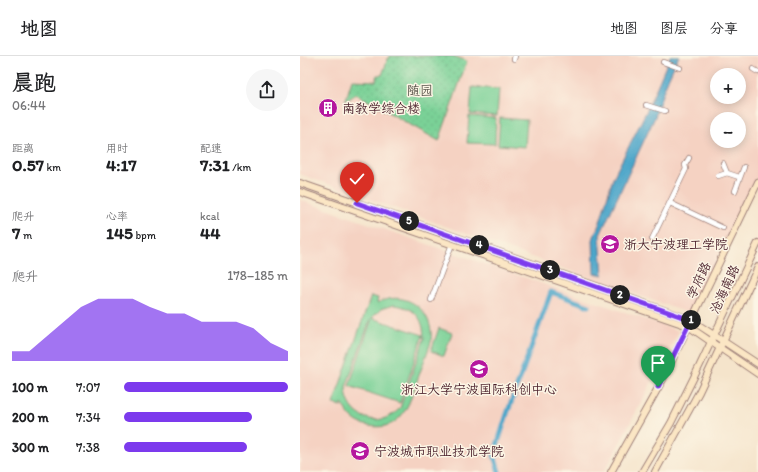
<!DOCTYPE html>
<html lang="zh">
<head>
<meta charset="utf-8">
<style>
  body { margin:0; font-family:Itim,"LXGW WenKai TC",sans-serif; background:#f6f6f6; color:#202124; height:100vh; display:flex; flex-direction:column; font-size:15px; white-space:nowrap }
  * { box-sizing:border-box; margin:0 }
  p { font-size:13px; color:#757577 }
  .icon { flex:none; width:22px; height:22px; fill:none; stroke:currentColor; stroke-width:2; stroke-linecap:round; stroke-linejoin:round }
  .map { position:relative; flex:1; overflow:hidden }
  .panel { display:flex; flex-direction:column; background:#fff; width:300px }
  .panel>* { flex:none }
  .controls { position:absolute; left:410px; top:12px; display:grid; gap:8px }
  .controls a { display:grid; place-items:center; width:36px; height:36px; border-radius:50%; background:#fff; box-shadow:0 2px 10px #0003; font-size:20px }
  .pin { position:absolute; display:grid; place-items:center; width:34px; height:34px; color:#fff; margin:-41px -17px; border-radius:50% 50% 50% 0; rotate:-45deg; box-shadow:0 0 4px #0007 }
  .pin .icon { rotate:45deg }
  .km { position:absolute; width:20px; height:20px; margin:-10px; border-radius:50%; background:#222; color:#fff; font-size:11px; line-height:20px; text-align:center }
  .round { display:grid; place-items:center; flex:none; width:42px; height:42px; border-radius:21px; background:#f6f6f6 }
  .head { display:flex; align-items:center; justify-content:space-between; height:68px; padding:0 12px }
  h1 { font-size:22px; font-weight:800; line-height:30px }
  .metrics { display:grid; grid-template-columns:repeat(3,1fr); gap:6px; height:68px; padding:4px 12px }
  .metrics div { display:grid; align-content:center }
  .metrics b { font-size:17px; font-weight:800 }
  .metrics small { font-size:11px; font-weight:400 }
  .metrics p { font-size:11px }
  .chart { height:112px; padding:8px 12px }
  .chart p { display:flex; justify-content:space-between }
  .chart svg { width:100%; height:72px; margin-top:4px; fill:#7c3aed; opacity:.7 }
  ul { padding:0 12px; list-style:none; font-size:13px }
  li { display:grid; grid-template-columns:64px 48px 1fr; align-items:center; height:30px }
  li i { height:10px; border-radius:5px; background:#7c3aed }
  header { display:flex; align-items:center; gap:24px; box-sizing:border-box; height:56px; padding:0 20px; background:#fff; border-bottom:1px solid #e0e0e0 }
  header strong { font-size:19px }
  nav { display:flex; gap:22px; margin-inline-start:auto; font-size:14px }
  main { display:flex; flex:1; min-height:0 }
  .map>svg:first-child { display:block }
</style>
</head>
<body>
<header>
<strong>地图</strong>
<nav><a>地图</a><a>图层</a><a>分享</a></nav>
</header>
<main>
<section class="panel">
<div class="head"><div><h1>晨跑</h1><p>06:44</p></div><a class="round"><svg class="icon" aria-label="share" viewBox="0 0 24 24"><path d="M12 15V3M7 8l5-5 5 5M5 13v7h14v-7"/></svg></a></div>
<div class="metrics">
<div><p>距离</p><b>0.57<small> km</small></b></div>
<div><p>用时</p><b>4:17</b></div>
<div><p>配速</p><b>7:31<small> /km</small></b></div>
</div>
<div class="metrics">
<div><p>爬升</p><b>7<small> m</small></b></div>
<div><p>心率</p><b>145<small> bpm</small></b></div>
<div><p>kcal</p><b>44</b></div>
</div>
<div class="chart"><p><span>爬升</span>178–185 m</p>
<svg viewBox="0 0 160 44" preserveAspectRatio="none"><path d="M0 44V38L10 38L20 29L30 20L40 11L50 6L60 6L70 6L80 11L90 15L100 15L110 20L120 20L130 20L140 24L150 33L160 38V44z"/></svg>
</div>
<ul>
<li><b>100 m</b>7:07<i style="width:100%"></i></li>
<li><b>200 m</b>7:34<i style="width:78%"></i></li>
<li><b>300 m</b>7:38<i style="width:75%"></i></li>
</ul>
</section>
<div class="map">
<svg width="458" height="416" viewBox="0 0 458 416">
  <defs>
    <pattern id="green-dots" width="8" height="8" patternUnits="userSpaceOnUse"><rect width="8" height="8" fill="#7ad197"/><path d="M2 2h.1M6 6h.1" fill="none" stroke="#6bb382" stroke-width="1.8" stroke-linecap="round"/></pattern>
  </defs>
  <rect width="100%" height="100%" fill="#fcf5e5"/>
  <filter id="ink" filterUnits="userSpaceOnUse"><feTurbulence type="fractalNoise" baseFrequency=".025" numOctaves="2"/><feDisplacementMap in="SourceGraphic" scale="8" xChannelSelector="R" yChannelSelector="G"/><feConvolveMatrix kernelMatrix="1 2 1 2 8 2 1 2 1" color-interpolation-filters="sRGB"/></filter>
  <filter id="wash" filterUnits="userSpaceOnUse"><feTurbulence type="fractalNoise" baseFrequency=".012" numOctaves="4" result="noise"/><feDisplacementMap in="SourceGraphic" scale="16" xChannelSelector="R" yChannelSelector="G"/><feGaussianBlur stdDeviation="0.9" result="paint"/><feColorMatrix in="noise" values="0 0 0 0 0 0 0 0 0 0 0 0 0 0 0 0 0 1.4 0 .05"/><feComposite in="paint" operator="in"/></filter>
  <g filter="url(#wash)">
    <rect width="100%" height="100%" fill="#f5e4cb"/>
    <g fill="#f5d2c2" fill-rule="evenodd">
      <path d="M0,0H458V118L391,258L0,118ZM417,19H439V41H417ZM417,63H439V85H417Z"/>
      <polygon points="0,144 379,275 304,416 0,416"/>
    </g>
    <polygon fill="url(#green-dots)" stroke="#627861" points="89,0 153,0 167,5 139,85 56,38 45,46 52,24 76,25 77,19 82,19"/>
    <g fill="#7ad197" stroke="#627861" fill-rule="evenodd">
      <polygon points="172,31 199,33 197,60 170,58"/>
      <polygon points="169,60 196,62 195,88 167,87"/>
      <polygon points="200,62 227,64 225,91 198,89"/>
      <path d="M71,240L78,242L77,247C106,232 135,255 131,286C126,299 122,312 117,325C109,348 102,376 69,370C56,368 47,359 42,347L41,350L33,348ZM93,249C114,251 124,261 124,283L100,352C80,375 46,362 46,331L69,267L72,262L49,330L100,347L123,279L72,262L81,253Z"/>
      <polygon points="139,272 152,277 144,300 131,295"/>
    </g>
    <path fill="#4ba5c9" stroke="#4a627a" d="M370,0H379C369,20 361,39 355,61L300,179L303,219L294,217L293,183L300,166L313,122L347,54Z"/>
    <g fill="none" stroke-linecap="round" stroke-linejoin="round">
      <polyline stroke="#4ba5c9" stroke-width="5" points="199,416 194,399 207,358 251,236 289,250"/>
    </g>
  </g>
  <g filter="url(#ink)">
    <g fill="none" stroke-linecap="round" stroke-linejoin="round">
      <defs>
        <g id="street">
          <polyline points="214,3 215,0"/>
          <polyline points="363,6 380,12"/>
          <polyline points="453,13 458,16"/>
          <polyline points="346,49 365,55"/>
          <polyline points="427,117 439,121"/>
          <polyline points="418,120 427,117 423,107"/>
          <polyline points="435,135 444,111"/>
          <polyline points="370,147 423,172"/>
          <polyline points="352,183 386,113 385,109 389,102"/>
          <polyline points="131,244 152,188"/>
        </g>
        <g id="secondary">
          <polyline points="0,127 285,226 391,264 458,308"/>
          <polyline points="0,136 388,270 458,318"/>
          <polyline points="311,416 362,325 458,126"/>
          <polyline points="342,416 371,367 399,311 458,187"/>
          <polyline points="355,416 399,336 458,211"/>
        </g>
      </defs>
      <use href="#street" stroke="#a0827b" stroke-width="6"/>
      <use href="#secondary" stroke="#a0827b" stroke-width="8"/>
      <use href="#street" stroke="#fff" stroke-width="4.5"/>
      <use href="#secondary" stroke="#fbe6c4" stroke-width="6"/>
    </g>
  </g>
  <g fill="none" stroke-linecap="round" stroke-linejoin="round" filter="url(#ink)">
    <defs>
      <polyline id="route" points="57,147 391,264 358,331"/>
    </defs>
    <use href="#route" stroke="#fff" stroke-width="8"/>
    <use href="#route" stroke="#7c3aed" stroke-width="5"/>
  </g>
  <defs>
    <symbol id="building-disc" viewBox="-11 -11 22 22"><circle r="9.5" fill="#b5179e" stroke="#fcf5e5"/><path d="M-4-6H4V6H1V3H-1V6H-4ZM-2.5-4.3h1.7v1.8h-1.7ZM.8-4.3h1.7v1.8H.8ZM-2.5-1h1.7V.8h-1.7ZM.8-1h1.7V.8H.8Z" fill="#fff"/></symbol>
    <symbol id="university-disc" viewBox="-11 -11 22 22"><circle r="9.5" fill="#b5179e" stroke="#fcf5e5"/><path d="M0-5L7-2L0 1L-7-2ZM-4 1L0 2.5L4 1V4Q0 6-4 4Z" fill="#fff"/></symbol>
  </defs>
  <g fill-rule="evenodd">
    <use href="#building-disc" x="17" y="41" width="22" height="22"/>
    <use href="#university-disc" x="299" y="177" width="22" height="22"/>
    <use href="#university-disc" x="168" y="302" width="22" height="22"/>
    <use href="#university-disc" x="49" y="384" width="22" height="22"/>
  </g>
  <g text-anchor="middle" stroke-width="3" stroke-linejoin="round" paint-order="stroke">
    <g font-size="13" fill="#58544b" stroke="#fcf5e5">
      <text x="120" y="39">随园</text>
    </g>
    <g font-size="13" fill="#4a1f2b" stroke="#fcf5e5" text-anchor="start">
      <text x="42" y="57">南教学综合楼</text>
      <text x="324" y="193">浙大宁波理工学院</text>
      <text x="179" y="338" text-anchor="middle">浙江大学宁波国际科创中心</text>
      <text x="74" y="400">宁波城市职业技术学院</text>
    </g>
    <g font-size="13" fill="#4a1f2b" stroke="#fcf5e5">
      <text transform="translate(398 224) rotate(-64)" y="5">学府路</text>
      <text transform="translate(424 233) rotate(-65)" y="5">沧海南路</text>
    </g>
  </g>
</svg>
<div class="controls">
<a>+</a>
<a>−</a>
</div>
<div class="pin" style="left:358px;top:331px;background:#1e9e55"><svg class="icon" aria-label="arrive" viewBox="0 0 24 24"><path d="M6 21V4h12l-3 4 3 4H6"/></svg></div>
<div class="pin" style="left:57px;top:147px;background:#d93025"><svg class="icon" aria-label="check" viewBox="0 0 24 24"><path d="M5 12l5 5 9-10"/></svg></div>
<b class="km" style="left:391px;top:264px">1</b>
<b class="km" style="left:320px;top:239px">2</b>
<b class="km" style="left:250px;top:214px">3</b>
<b class="km" style="left:179px;top:189px">4</b>
<b class="km" style="left:109px;top:165px">5</b>
</div>
</main>
</body>
</html>
